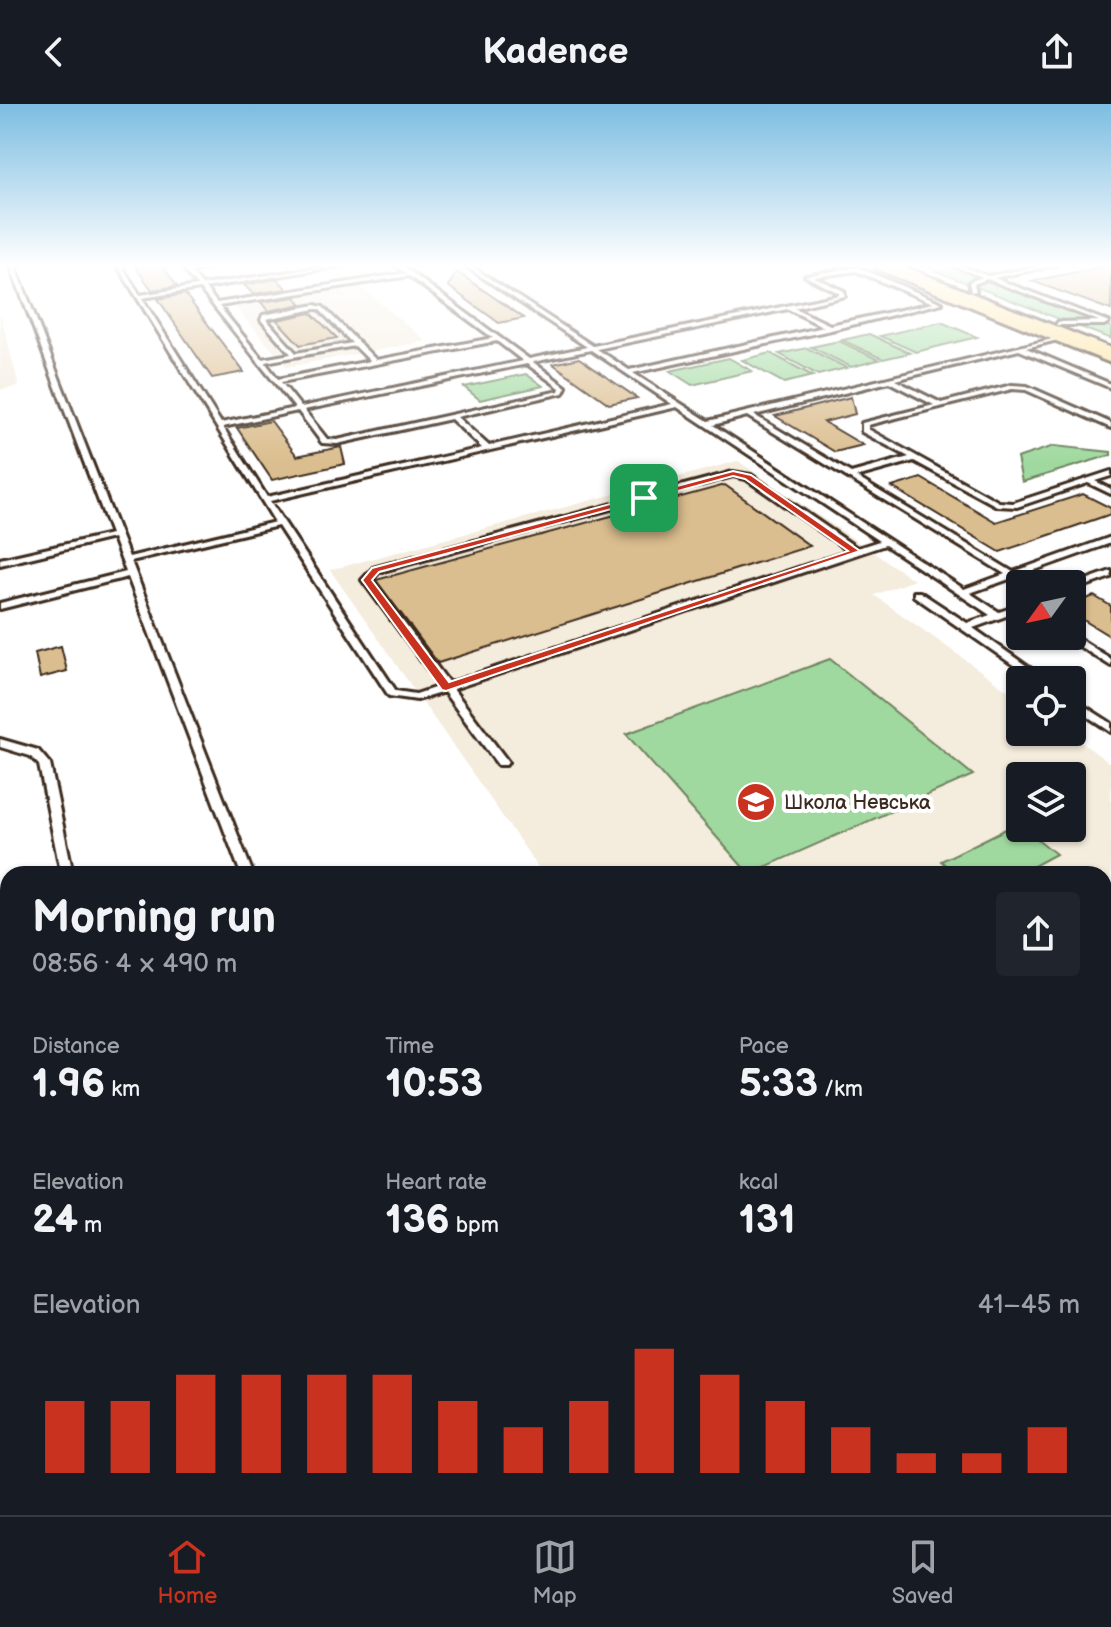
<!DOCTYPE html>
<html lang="en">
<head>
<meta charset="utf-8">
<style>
  body { margin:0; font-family:"Balsamiq Sans",sans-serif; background:#20242c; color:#f1f3f6; height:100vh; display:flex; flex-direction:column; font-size:30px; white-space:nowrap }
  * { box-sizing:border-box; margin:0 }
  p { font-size:26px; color:#9ea1a6 }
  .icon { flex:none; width:44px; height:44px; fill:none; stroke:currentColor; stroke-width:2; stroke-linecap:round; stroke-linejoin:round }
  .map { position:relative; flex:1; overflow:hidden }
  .drawer { position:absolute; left:0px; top:762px; width:1112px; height:650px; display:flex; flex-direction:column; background:#171b24; border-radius:24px 24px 0 0; box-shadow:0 2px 6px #0004 }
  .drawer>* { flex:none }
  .needle { width:52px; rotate:237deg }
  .fabs { position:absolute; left:1006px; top:466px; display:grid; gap:16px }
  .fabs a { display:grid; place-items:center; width:80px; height:80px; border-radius:8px; background:#171b24; box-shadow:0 2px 6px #0004; font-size:40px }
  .pin { position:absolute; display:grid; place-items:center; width:68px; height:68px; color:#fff; margin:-34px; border-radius:16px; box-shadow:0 4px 12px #0006 }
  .round { display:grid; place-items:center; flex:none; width:84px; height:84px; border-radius:8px; background:#20242c }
  .summary { display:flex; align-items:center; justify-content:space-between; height:136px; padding:0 32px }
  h1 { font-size:44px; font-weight:600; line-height:60px }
  .metrics { display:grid; grid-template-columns:repeat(3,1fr); gap:12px; height:136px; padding:8px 32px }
  .metrics div { display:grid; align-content:center }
  .metrics b { font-size:40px; font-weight:600 }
  .metrics small { font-size:22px; font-weight:400 }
  .metrics p { font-size:22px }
  .chart { height:224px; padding:16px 32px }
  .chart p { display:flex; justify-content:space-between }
  .chart svg { width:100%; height:144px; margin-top:8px; stroke:#c8321e; stroke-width:6 }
  header { display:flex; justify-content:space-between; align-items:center; height:104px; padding:0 32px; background:#171b24; font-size:36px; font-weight:600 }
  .tab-bar { display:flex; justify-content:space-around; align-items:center; height:112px; border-top:2px solid #363941; background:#171b24; font-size:22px; color:#9ea1a6 }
  .tab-bar a { display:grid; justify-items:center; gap:4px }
  .tab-bar .selected { color:#c8321e }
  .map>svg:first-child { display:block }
</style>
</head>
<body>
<header><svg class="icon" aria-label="back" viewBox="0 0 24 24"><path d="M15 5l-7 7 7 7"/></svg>Kadence<svg class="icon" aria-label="share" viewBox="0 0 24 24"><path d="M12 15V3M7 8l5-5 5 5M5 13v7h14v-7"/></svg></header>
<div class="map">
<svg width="1111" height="1411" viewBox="0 0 1111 1411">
  <rect width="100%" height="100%" fill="#fff"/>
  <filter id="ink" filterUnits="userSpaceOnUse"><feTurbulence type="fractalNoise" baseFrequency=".0125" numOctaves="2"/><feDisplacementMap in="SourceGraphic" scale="16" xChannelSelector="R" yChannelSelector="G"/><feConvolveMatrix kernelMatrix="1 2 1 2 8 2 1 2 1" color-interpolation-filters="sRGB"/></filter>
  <g filter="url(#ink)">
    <g fill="#f4ecdd" fill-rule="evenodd">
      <polygon points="361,183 426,237 287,263 235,203"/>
      <polygon points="0,208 19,282 0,286"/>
      <path d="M738,357L914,476L874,491L1020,595V628H1067L1111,660V1005L1104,1010V770H543L330,466ZM1020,672H1072V724H1020Z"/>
    </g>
    <g fill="#a0d99f" stroke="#6e825e" stroke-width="2">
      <polygon points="920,161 947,161 1111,223 1111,235"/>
      <polygon points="941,218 977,233 916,248 880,232"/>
      <polygon points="869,230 910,249 883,255 842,236"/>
      <polygon points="839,237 879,256 851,263 811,243"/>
      <polygon points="807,244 847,264 818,271 779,250"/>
      <polygon points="770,249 813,272 784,279 742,256"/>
      <polygon points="729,254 752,267 692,281 670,267"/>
      <polygon points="526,270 543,282 480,296 464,283"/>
      <polygon points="1054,342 1111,348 1111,351 1022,378 1017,354"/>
      <polygon points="830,555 973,671 749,770 626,630"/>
      <polygon points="1018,719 1020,724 1024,724 1056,750 1019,770 955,770 941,757"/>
      <polygon points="1111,1262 1111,1398 1104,1389 1104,1268"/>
    </g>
    <g fill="#dbbe8f" stroke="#3b2a1e" stroke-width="2">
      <polygon points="134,161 162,161 177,182 152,186"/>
      <polygon points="1111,161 1111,206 1032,177"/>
      <polygon points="457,168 524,214 499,219 448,182"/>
      <polygon points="277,175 287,185 253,190 244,181"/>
      <polygon points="185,190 244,268 212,274 158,195"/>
      <polygon points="295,193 302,200 268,207 261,198"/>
      <polygon points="311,209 337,234 300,241 277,216"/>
      <polygon points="579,254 637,294 609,300 553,260"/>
      <polygon points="851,293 855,310 824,318 863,341 835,348 775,312"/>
      <polygon points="271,317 297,352 341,343 345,360 272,376 237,324"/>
      <polygon points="921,374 996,418 1083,390 1111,404 1111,410 1000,448 892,383"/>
      <polygon points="725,381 810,442 438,559 376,476"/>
      <polygon points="1094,492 1111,502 1111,533 1072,509 1072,500"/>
      <polygon points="61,542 67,567 40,574 35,549"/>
    </g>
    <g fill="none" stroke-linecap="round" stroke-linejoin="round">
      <defs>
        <g id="lane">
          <path d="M10,161H15L129,453L275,418L117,161H121L140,191L197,182L185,167L208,161H217L191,168L202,181L335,161H347L205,184L217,199L406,169L395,161H401L529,255L587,243L464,161H469L593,242L839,191V189L805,172L857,163L942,199L831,226L633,269L708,317L1065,232V234L1026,244L1111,280V284L1019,246L895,276L941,299L1012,281L1027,282L1111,319V324L1026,286L1012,285L868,321V325L999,398L1013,399L1111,367V372L1095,377L1111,385V390L1088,379L1017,403L997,402L914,357L856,373L1013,468L1111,433V439L970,489L999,508L1020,501V507L973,524L1047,576H1035L914,492V488H920L967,519L990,511L885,441L453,585L506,655L508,658L506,661H498L444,588L417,596L389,592L278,422L131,457L253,770H241L128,473L0,505V499L126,468L113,434L0,461V455L111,430ZM856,167L933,199L830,221L794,204L845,192L844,187L814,173ZM409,172L493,234L376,256L323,203L315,201L263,211L261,216L291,250L262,255L219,202ZM200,185L295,304L221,319L142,194ZM315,205H319L352,239L296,249L266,215ZM788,205L824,223L629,266L597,245ZM497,237L523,257L301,303L281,278ZM355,242L370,257L278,275L265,258ZM591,246L672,300L489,342L457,313L563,289L566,283L533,258ZM527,260L560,284L559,287L337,336L327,335L304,306ZM889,278L934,301L862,319V328L909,353L851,369L754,311ZM677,303L879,437L857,444L751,371L733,368L373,464L362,476L440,582L416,590L396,587L270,397ZM298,307L322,339L337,340L451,315L482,344L267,393L223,323ZM747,312L1005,470L964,485L713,321ZM733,372L746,375L849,447L449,579L372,476L379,468Z"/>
          <polygon points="952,161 958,161 988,172 1047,161 1056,161 994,174 1109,218 1104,221 1056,221 1058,218 1099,217 987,175 974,180 976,187 971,188 969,178 982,173"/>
          <polygon points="1111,467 1111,473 1072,487 1072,481"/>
          <polygon points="1072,530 1111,555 1111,562 1063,532 1072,532"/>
          <polygon points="1072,594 1111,619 1111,628 1072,602"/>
          <polygon points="0,635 38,646 50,660 73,770 61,770 39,661 30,652 0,643"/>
          <polygon points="8,972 8,986 0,989 0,975"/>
          <polygon points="1111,1091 1111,1110 1104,1114 1104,1095"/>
          <polygon points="8,1178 8,1197 0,1200 0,1181"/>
          <polygon points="8,1227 8,1246 0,1249 0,1230"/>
          <polygon points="248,1404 268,1404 271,1411 249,1411"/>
          <polygon points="481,1404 502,1404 505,1411 483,1411"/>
          <polygon points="965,1404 989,1404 992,1411 967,1411"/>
        </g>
        <polygon id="highway" points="875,161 900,161 1111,244 1111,259 877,165"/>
      </defs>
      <use href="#lane" stroke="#3b2a1e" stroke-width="6"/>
      <use href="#highway" stroke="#3b2a1e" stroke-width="6"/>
      <use href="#lane" fill="#fff" fill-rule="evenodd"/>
      <use href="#highway" fill="#fbdf96" fill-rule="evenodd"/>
    </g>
  </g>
  <linearGradient id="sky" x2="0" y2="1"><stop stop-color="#7cbde1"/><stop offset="0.45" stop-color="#fff"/><stop offset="1" stop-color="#fff" stop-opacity="0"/></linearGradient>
  <rect width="1111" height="358" fill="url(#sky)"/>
  <path fill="#c8321e" stroke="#fff" stroke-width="2" fill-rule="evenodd" d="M733,367L751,371L860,447L446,587L442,586L362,476L372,464ZM733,372L745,375L848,447L449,578L372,476L379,468Z"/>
  <defs>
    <symbol id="school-disc" viewBox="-11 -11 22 22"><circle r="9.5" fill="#c8321e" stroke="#fff"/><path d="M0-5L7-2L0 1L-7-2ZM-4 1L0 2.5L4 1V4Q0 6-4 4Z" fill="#fff"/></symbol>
  </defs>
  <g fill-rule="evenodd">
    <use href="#school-disc" x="734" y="676" width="44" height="44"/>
  </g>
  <g text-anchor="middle" stroke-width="8" stroke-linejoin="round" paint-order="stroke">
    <g font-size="20" fill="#3b2a1e" stroke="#fff" text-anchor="start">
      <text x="784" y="705">Школа Невська</text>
    </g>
  </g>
</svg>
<div class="fabs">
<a><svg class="needle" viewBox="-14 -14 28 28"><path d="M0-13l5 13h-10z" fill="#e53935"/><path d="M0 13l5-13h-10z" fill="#9ea1a6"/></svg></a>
<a><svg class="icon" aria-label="locate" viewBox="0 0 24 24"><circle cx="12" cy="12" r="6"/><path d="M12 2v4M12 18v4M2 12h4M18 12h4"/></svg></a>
<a><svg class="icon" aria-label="layers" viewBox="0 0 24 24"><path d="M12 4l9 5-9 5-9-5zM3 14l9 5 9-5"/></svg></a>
</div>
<div class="pin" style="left:644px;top:394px;background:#1e9e55"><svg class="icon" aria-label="arrive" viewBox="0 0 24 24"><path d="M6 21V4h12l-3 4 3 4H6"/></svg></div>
<section class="drawer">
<div class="summary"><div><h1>Morning run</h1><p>08:56 · 4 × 490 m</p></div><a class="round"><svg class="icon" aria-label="share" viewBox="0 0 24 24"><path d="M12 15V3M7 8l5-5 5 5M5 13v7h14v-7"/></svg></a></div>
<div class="metrics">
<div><p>Distance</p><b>1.96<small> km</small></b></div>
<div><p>Time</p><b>10:53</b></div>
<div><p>Pace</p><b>5:33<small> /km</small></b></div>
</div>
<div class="metrics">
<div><p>Elevation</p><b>24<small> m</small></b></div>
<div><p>Heart rate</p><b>136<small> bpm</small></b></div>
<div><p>kcal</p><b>131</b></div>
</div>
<div class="chart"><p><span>Elevation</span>41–45 m</p>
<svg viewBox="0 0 160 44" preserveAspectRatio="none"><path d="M5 44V22M15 44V22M25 44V14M35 44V14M45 44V14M55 44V14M65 44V22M75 44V30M85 44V22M95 44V6M105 44V14M115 44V22M125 44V30M135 44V38M145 44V38M155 44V30"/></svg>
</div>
</section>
</div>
<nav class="tab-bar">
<a class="selected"><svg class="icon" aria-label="home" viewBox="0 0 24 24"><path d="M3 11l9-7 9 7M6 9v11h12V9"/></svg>Home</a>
<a><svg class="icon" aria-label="map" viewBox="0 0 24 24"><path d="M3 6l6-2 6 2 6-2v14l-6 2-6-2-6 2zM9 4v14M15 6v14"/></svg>Map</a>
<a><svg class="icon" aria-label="saved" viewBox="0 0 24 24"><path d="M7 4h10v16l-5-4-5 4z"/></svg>Saved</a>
</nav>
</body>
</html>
